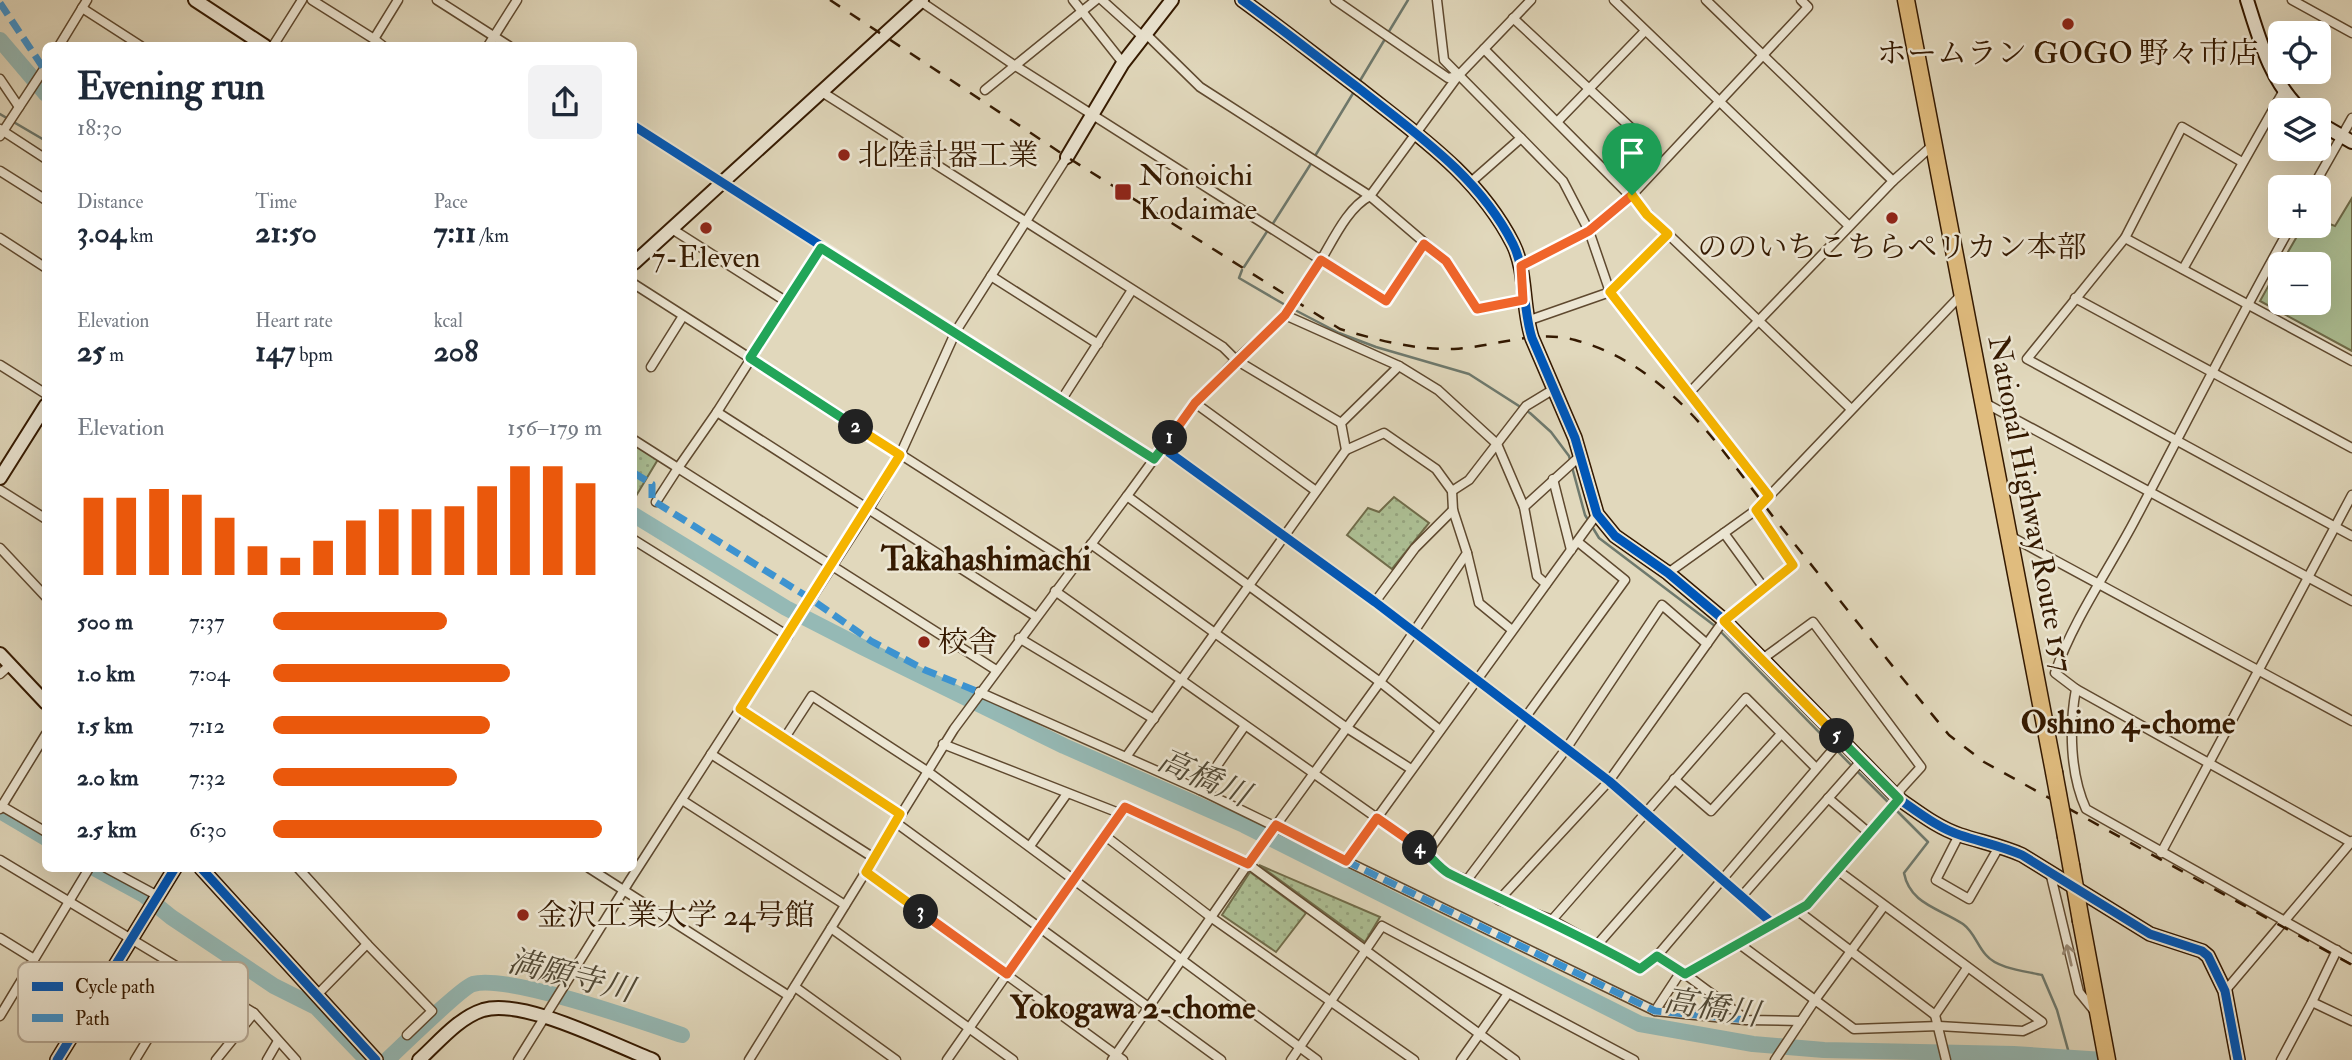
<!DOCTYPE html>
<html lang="en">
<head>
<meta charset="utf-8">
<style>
  body { margin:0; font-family:"IM FELL Double Pica","Noto Serif JP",serif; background:#f2f2f3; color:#1f2937; height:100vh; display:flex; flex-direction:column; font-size:26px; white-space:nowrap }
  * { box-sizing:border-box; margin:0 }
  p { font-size:23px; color:#747a83 }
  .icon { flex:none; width:38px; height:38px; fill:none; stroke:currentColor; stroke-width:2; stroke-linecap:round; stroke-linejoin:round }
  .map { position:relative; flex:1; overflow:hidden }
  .sheet { position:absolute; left:42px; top:42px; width:595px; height:830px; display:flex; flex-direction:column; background:#fff; border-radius:10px; box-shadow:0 7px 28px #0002 }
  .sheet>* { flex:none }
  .controls { position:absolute; left:2268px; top:21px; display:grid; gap:14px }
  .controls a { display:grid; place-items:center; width:63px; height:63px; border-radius:10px; background:#fff; box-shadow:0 7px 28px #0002; font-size:35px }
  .pin { position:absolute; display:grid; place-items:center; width:60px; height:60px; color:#fff; margin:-72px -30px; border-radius:50% 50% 50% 0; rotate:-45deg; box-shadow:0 0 7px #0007 }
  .pin .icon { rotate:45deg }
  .km { position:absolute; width:35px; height:35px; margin:-18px; border-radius:50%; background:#222; color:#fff; font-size:19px; line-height:35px; text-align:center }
  .round { display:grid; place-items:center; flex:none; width:74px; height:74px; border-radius:10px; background:#f2f2f3 }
  .headline { display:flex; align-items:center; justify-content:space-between; height:119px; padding:0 35px }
  h1 { font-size:38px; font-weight:800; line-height:52px }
  .metrics { display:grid; grid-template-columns:repeat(3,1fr); gap:10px; height:119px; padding:7px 35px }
  .metrics div { display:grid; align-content:center }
  .metrics b { font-size:30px; font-weight:800 }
  .metrics small { font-size:19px; font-weight:400 }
  .metrics p { font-size:19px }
  .chart { height:196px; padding:14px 35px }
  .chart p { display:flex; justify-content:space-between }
  .chart svg { width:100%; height:126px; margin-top:7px; stroke:#ea580c; stroke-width:6 }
  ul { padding:0 35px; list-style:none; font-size:23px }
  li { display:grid; grid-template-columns:112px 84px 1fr; align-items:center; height:52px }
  li i { height:18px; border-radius:9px; background:#ea580c }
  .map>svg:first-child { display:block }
</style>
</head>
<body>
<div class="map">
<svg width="2352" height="1060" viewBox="0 0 2352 1060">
  <defs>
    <pattern id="green-dots" width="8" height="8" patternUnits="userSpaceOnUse" patternTransform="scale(1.75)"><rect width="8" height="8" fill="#adc095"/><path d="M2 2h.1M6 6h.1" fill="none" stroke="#95a47f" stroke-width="1.8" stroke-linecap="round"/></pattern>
  </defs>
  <rect width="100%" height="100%" fill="#e1d8bc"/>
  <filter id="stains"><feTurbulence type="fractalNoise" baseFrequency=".00286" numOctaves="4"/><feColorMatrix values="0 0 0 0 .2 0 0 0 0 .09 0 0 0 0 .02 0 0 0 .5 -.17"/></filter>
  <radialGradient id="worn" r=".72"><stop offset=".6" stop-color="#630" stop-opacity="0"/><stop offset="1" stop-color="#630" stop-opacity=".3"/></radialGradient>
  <g fill="url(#green-dots)" stroke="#706c4a" stroke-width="2">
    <polygon points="634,440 660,456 636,496 634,495"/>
    <polygon points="1394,497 1429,523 1392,569 1347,535 1368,508 1379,512"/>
    <polygon points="1259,865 1380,917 1365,942"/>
    <polygon points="1250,872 1306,913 1276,952 1222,915"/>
  </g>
  <polygon fill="#adc095" stroke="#706c4a" stroke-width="2" points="2352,198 2352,351 2260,301 2280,265 2280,303 2319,303 2319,264 2281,264 2303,226 2319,226 2319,220 2335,226"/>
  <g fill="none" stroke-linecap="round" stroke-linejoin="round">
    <g stroke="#6e796d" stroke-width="2.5">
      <polyline points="1388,33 1408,0"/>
      <polyline points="1358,84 1385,39"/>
      <polyline points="0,114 46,141"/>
      <polyline points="1315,156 1355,90"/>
      <polyline points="1272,225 1312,162"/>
      <polyline points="1244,267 1268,230"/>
      <polyline points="1242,270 1239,278 1287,306"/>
      <polyline points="1293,309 1339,333 1376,347 1469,374 1530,413 1551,432 1569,456 1585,515 1599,538 1715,626"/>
      <polyline points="1720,631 1852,766"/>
      <path d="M1857,771L1928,842L1904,873C1910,904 1939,908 1963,924C1974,932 1977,945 1986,955C1998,969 2025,971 2042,975L2057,1010L2070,1057"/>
    </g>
    <g stroke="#95b9b5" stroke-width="16">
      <polyline points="0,40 46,94"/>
      <polyline points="634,515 786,608 862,647 1064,746 1244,825 1640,1024 1753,1044 1824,1050 2014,1054 2104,1060"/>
      <polyline points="0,811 46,838"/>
      <polyline points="94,868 144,895 171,917 274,986 316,1007 367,1060"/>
      <path d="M388,1059C402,1046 461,988 473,984C508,974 643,1022 682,1035"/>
    </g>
    <defs>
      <g id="street">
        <polyline points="312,0 374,39 398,0"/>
        <polyline points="437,0 509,46"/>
        <polyline points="1073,0 1123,63"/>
        <polyline points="1102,0 1142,36"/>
        <polyline points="1335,0 1448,78 1458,76"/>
        <polyline points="1437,0 1444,60 1521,138 1471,182"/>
        <polyline points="1614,0 1848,225"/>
        <polyline points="2292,0 2352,33"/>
        <path d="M920,1L1014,65L1321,260C1333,240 1348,207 1370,196L1458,76L1531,0"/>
        <polyline points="82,8 141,46"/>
        <polyline points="1513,18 1643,139"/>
        <polyline points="1146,34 1200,87 1370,196 1446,261 1477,309 1523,300"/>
        <polyline points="374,39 383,46"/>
        <polyline points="59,46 87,0"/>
        <polyline points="273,46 302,0"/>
        <polyline points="488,46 517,0"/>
        <polyline points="1484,49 1669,235"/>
        <polyline points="0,79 19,107"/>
        <polyline points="985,90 1096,0"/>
        <polyline points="822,92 1223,347 1236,360 1285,315"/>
        <polyline points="1558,121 1645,31"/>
        <polyline points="634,126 1154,459 1163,448 1375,602 1609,781 1772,923"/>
        <polyline points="0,129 46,159"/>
        <polyline points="0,136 46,66"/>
        <polyline points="1521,138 1563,181 1589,231 1610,292 1769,496"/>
        <polyline points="0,171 46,200"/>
        <polyline points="1893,181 1934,144"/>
        <polyline points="2313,187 2352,118"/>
        <path d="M2291,226C2237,322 2188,420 2136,518C2110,568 2073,620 2055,673L2076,689C2069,727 2070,774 2086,809L2352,959"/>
        <polyline points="672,229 787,302 821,248"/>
        <polyline points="0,238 46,268"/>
        <polyline points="2125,238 2182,127 2242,162"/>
        <polyline points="1521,266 1589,231 1632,195 1808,7 1801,0"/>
        <polyline points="2183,269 2283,92"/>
        <polyline points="991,276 1098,344"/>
        <polyline points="634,284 1075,566 954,729 831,928"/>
        <polyline points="2075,298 2352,448"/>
        <polyline points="1527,321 1610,292 1669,235 1850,408"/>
        <polyline points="2352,361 2125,238 2027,359 2352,536"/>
        <polyline points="0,365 46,394"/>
        <polyline points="1399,366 1438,390 1497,444 1524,507 1537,576 1546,584"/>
        <polyline points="651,367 683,316"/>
        <polyline points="1690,392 1893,181 1706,0"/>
        <polyline points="1062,399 1132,290"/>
        <polyline points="1195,403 1316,491"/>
        <polyline points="1985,403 2352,601"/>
        <polyline points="717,412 787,302"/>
        <polyline points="634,440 678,468 717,412 1035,616"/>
        <polyline points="1163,448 1195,403 1236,360 1341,423"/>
        <polyline points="1154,459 1127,496 1380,682 1467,553 1453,510 1452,491 1436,469 1384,433 1346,450 1341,423 1399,366 1285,315 1321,260 1386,301 1424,245"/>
        <polyline points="1553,479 1571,550"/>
        <polyline points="0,490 46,519"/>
        <polyline points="1452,491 1469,480 1526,406 1554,389"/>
        <polyline points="656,502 678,468 996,670"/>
        <polyline points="1524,507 1580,456"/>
        <polyline points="1756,510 1724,533 1764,588"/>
        <polyline points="2010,536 2352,721"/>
        <polyline points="634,540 788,636"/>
        <polyline points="1091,544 1347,728 1411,769"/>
        <polyline points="0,548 46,597"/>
        <polyline points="1467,553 1479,603 1512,630"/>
        <polyline points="1075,566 1127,496"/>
        <polyline points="1668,573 1724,533"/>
        <polyline points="1055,591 1377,818 1597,514"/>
        <polyline points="1375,602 1415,548 1453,510"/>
        <polyline points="1019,638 1154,719"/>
        <polyline points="0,674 10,665"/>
        <polyline points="2076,689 2352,843"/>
        <polyline points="979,692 1200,790 1346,861 1377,818 1427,853 1446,872 1467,880 1499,900 1552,920 1640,969 1657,956 1685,974 1807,905 1899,799 1900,790 1921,767 1813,622 1761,660"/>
        <polyline points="740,709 784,739 812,696 927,771 1317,1060"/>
        <polyline points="784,739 900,814"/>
        <polyline points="943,744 1119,813 1125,807 1248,864 1515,1060"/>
        <polyline points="711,754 874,858"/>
        <polyline points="1126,757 1346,450"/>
        <polyline points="1674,779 1711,811 1781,734"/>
        <polyline points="1200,790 1244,727"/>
        <polyline points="1828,798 1869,833"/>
        <polyline points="682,800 845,905"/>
        <polyline points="0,805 46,832"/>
        <polyline points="0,809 46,734"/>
        <polyline points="895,822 1221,1060"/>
        <polyline points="1104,835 1119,813"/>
        <polyline points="1959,835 1936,880 1969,899 2000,845"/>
        <polyline points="1030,846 1066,795"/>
        <polyline points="1427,853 1625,580 1578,542"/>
        <polyline points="2161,853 2352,495"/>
        <polyline points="0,860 254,1013 296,1060"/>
        <polyline points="1346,861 1655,1011 1745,1020"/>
        <polyline points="106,868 158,896"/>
        <polyline points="298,868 367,944 317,995"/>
        <polyline points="589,868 789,996"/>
        <polyline points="866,872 1123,1060"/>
        <polyline points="2050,872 2079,992 2096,1013"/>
        <polyline points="1467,880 1566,749 1662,605 1707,644"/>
        <polyline points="1742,896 1861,761"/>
        <polyline points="1499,900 1609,781 1724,620 1793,565 1756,510 1962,294"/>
        <polyline points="1798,911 1935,1015 1946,1060"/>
        <polyline points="1552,920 1746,698 1815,767"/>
        <polyline points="0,938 34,959"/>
        <polyline points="1738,943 1815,1000 1884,906"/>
        <polyline points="367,944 432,1011 407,1035"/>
        <polyline points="1597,945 1684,846"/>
        <polyline points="2337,950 2312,1002 2352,1021"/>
        <polyline points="1657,956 1841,740"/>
        <polyline points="795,987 896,1060"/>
        <polyline points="2225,991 2352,841"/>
        <polyline points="1655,1011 1678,976 1685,974 1747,1020 1801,1021 1815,1000 1854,1029 1939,1026 2023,1031 2042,1022 1837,870"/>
        <polyline points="1935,1015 1967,968"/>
        <polyline points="0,1016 88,870"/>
        <polyline points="135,1060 188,973"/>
        <polyline points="216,1060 254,1013"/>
        <polyline points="267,1060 278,1041"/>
        <polyline points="518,1060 630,880 869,509 900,455 956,331 1067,157"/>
        <polyline points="749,1060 831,928 1013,1060"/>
        <polyline points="947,1060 1104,835 1212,918 1414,1060"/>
        <polyline points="1112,1060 1248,864 1380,682 1440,730"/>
        <polyline points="1291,1060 1382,926 1634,1060"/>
        <polyline points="1461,1060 1507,995"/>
        <polyline points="1775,1060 1801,1021"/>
        <polyline points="2281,1060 2312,1002"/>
      </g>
      <g id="secondary">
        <polyline points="195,0 265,46"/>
        <path d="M1242,0C1282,29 1321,60 1361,90C1419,136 1479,177 1513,244C1527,272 1522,308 1532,338L1575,438L1597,514L1615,536L1668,573L1724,620L1899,799C1918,812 1938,828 1960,835C1981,842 2002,846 2022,855L2150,934L2202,951L2208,956L2225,991L2238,1060"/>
        <path d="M2247,0C2260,41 2270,80 2301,110"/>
        <polyline points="2319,123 2352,142"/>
        <polyline points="1067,157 1123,63 1172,0"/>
        <polyline points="634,263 922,0"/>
        <polyline points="0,478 46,405"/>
        <polyline points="0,654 46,703"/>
        <polyline points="201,868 376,1060"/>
        <polyline points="57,1060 175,868"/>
        <path d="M419,1060C438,1043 458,1018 483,1010C524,998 611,1044 653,1060"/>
      </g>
      <g id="highway">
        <polyline points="1906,0 2054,772"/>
        <polyline points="2066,837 2071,865"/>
        <polyline points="2081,921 2107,1060"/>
      </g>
    </defs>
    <use href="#street" stroke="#5f492f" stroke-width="11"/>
    <use href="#secondary" stroke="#341900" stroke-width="16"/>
    <use href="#highway" stroke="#341900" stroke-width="19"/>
    <use href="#street" stroke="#ece6d3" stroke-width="8"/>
    <use href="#secondary" stroke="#ece6d3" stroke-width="12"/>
    <use href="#highway" stroke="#e0bc7e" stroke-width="16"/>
    <path stroke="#341900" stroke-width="2.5" stroke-dasharray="12 12" stroke-linecap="butt" d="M830,0L1067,157L1340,329C1377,340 1415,350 1454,349C1493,347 1537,329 1575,340C1677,368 1727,460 1789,537C1842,603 1895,670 1949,735L1984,762L2352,965"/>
    <defs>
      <g id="highway-bridge">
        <polyline points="2054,772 2066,837"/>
        <polyline points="2071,865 2081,921"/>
      </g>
    </defs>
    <use href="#highway-bridge" stroke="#341900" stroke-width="19" stroke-linecap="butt"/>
    <use href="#highway-bridge" stroke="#e0bc7e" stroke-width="16"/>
    <g stroke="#3d93d0" stroke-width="7" stroke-dasharray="14 7" stroke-linecap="butt">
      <polyline points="0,3 46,72"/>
      <polyline points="634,473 652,484 652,500 811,599 871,641 925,670 979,692"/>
      <polyline points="1346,861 1655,1011 1747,1020"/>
    </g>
    <defs>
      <g id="cycleway">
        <path d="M1242,0C1282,29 1321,60 1361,90C1419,136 1479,177 1513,244C1527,272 1522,308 1532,338L1575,438L1597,514L1615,536L1668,573L1724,620L1899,799C1918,812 1938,828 1960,835C1981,842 2002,846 2022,855L2150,934L2202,951L2208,956L2225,991L2238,1060"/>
        <polyline points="634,126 1154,459 1163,448 1375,602 1609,781 1772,923"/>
        <polyline points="201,868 376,1060"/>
        <polyline points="57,1060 175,868"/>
      </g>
    </defs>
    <use href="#cycleway" stroke="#ece6d3" stroke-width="13"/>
    <use href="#cycleway" stroke="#0057b8" stroke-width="9"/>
  </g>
  <defs><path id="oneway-shaft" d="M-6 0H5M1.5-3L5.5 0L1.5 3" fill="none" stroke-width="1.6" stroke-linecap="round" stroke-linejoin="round" transform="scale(1.75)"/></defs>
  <use stroke="#998a74" href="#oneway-shaft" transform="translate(2069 955) rotate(-103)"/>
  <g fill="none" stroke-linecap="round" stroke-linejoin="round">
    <defs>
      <polyline id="split-1" points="1170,438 1195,403 1285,315 1321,260 1386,301 1424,244 1446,261 1477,309 1523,300 1521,266 1589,231 1632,195"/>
      <polyline id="split-2" points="856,427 750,358 821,248 1154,459 1170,438"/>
      <polyline id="split-3" points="856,427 900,455 740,709 900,814 866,872 921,912"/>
      <polyline id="split-4" points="921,912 1007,974 1125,807 1248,864 1276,825 1346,861 1377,818 1420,848"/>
      <path id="split-5" d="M1420,848C1430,855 1438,867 1448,873C1512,905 1577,933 1640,969L1657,956L1685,974L1807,905L1899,799L1837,736"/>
      <polyline id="split-6" points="1632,195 1647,215 1668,234 1610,292 1769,496 1756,510 1793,565 1724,621 1837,736"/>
    </defs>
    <use href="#split-1" stroke="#fff" stroke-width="14"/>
    <use href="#split-2" stroke="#fff" stroke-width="14"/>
    <use href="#split-3" stroke="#fff" stroke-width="14"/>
    <use href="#split-4" stroke="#fff" stroke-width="14"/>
    <use href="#split-5" stroke="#fff" stroke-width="14"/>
    <use href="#split-6" stroke="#fff" stroke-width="14"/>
    <use href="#split-1" stroke="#f0652b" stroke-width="9"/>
    <use href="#split-2" stroke="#22a559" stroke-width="9"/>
    <use href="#split-3" stroke="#f5b400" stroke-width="9"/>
    <use href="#split-4" stroke="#f0652b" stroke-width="9"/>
    <use href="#split-5" stroke="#22a559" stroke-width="9"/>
    <use href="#split-6" stroke="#f5b400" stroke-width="9"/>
  </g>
  <g fill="#8f2418" stroke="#ece6d3" stroke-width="2.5">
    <circle cx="2068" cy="24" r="7"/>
    <circle cx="844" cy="155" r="7"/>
    <rect x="1114" y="183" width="18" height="18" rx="3.5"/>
    <circle cx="1892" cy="218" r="7"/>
    <circle cx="706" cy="228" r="7"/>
    <circle cx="924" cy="642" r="7"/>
    <circle cx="523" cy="915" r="7"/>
  </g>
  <g text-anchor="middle" stroke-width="5" stroke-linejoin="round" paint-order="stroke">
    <g font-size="30" fill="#341900" stroke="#ece6d3" text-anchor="start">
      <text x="2068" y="63" text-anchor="middle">ホームラン GOGO 野々市店</text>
      <text x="858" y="165">北陸計器工業</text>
      <text x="1139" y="185">Nonoichi<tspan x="1139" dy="34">Kodaimae</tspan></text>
      <text x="1892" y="257" text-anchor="middle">ののいちこちらペリカン本部</text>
      <text x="706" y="267" text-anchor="middle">7-Eleven</text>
      <text x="938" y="652">校舎</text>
      <text x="537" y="925">金沢工業大学 24号館</text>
    </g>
    <g font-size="30" fill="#341900" stroke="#ece6d3">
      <text transform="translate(2031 504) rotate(79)" y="10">National Highway Route 157</text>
    </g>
    <g font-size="32" font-weight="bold" fill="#341900" stroke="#ece6d3">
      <text x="2128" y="733">Oshino 4-chome</text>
      <text x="1133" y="1018">Yokogawa 2-chome</text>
    </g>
    <g font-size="32" font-style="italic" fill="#514936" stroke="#ece6d3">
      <text transform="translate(1204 777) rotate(24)" y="11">高橋川</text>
      <text transform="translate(571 975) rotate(14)" y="11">満願寺川</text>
      <text transform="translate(1712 1007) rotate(9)" y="11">高橋川</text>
    </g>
    <g font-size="33" font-weight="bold" fill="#341900" stroke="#ece6d3">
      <text x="986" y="570">Takahashimachi</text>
    </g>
  </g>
  <rect x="18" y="962" width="230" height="80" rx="10" fill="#ece6d3" stroke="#b5a894" stroke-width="2"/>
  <rect x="32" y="982" width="31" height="9" fill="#0057b8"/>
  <rect x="32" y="1014" width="31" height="8" fill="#3d93d0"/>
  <g font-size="19" fill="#341900">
    <text x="75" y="993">Cycle path</text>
    <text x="75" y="1025">Path</text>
  </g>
  <rect width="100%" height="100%" filter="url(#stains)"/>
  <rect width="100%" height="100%" fill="url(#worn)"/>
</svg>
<div class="controls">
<a><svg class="icon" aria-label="locate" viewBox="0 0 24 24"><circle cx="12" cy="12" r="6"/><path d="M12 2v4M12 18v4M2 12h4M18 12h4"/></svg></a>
<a><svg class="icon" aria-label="layers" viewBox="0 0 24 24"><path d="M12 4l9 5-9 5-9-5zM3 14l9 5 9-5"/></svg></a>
<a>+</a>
<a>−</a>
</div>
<div class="pin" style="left:1632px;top:195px;background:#1e9e55"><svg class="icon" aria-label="arrive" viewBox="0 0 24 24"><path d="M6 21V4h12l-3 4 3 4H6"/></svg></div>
<b class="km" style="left:1170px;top:438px">1</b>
<b class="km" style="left:856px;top:427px">2</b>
<b class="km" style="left:921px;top:912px">3</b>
<b class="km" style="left:1420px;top:848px">4</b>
<b class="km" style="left:1837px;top:736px">5</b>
<section class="sheet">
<div class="headline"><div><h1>Evening run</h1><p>18:30</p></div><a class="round"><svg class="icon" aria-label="share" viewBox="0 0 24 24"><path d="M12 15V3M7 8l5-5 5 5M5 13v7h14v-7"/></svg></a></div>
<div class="metrics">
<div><p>Distance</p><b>3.04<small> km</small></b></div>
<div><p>Time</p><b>21:50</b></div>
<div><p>Pace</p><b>7:11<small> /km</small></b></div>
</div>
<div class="metrics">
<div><p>Elevation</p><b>25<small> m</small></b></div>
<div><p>Heart rate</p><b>147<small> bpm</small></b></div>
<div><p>kcal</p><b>208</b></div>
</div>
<div class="chart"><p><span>Elevation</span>156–179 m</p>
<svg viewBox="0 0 160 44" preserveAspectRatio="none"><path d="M5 44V17M15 44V17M25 44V14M35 44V16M45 44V24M55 44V34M65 44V38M75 44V32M85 44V25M95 44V21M105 44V21M115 44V20M125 44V13M135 44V6M145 44V6M155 44V12"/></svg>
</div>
<ul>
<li><b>500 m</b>7:37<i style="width:53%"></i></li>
<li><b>1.0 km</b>7:04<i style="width:72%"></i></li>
<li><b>1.5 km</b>7:12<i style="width:66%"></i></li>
<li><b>2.0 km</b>7:32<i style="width:56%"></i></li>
<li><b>2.5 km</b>6:30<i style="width:100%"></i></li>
</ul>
</section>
</div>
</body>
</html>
